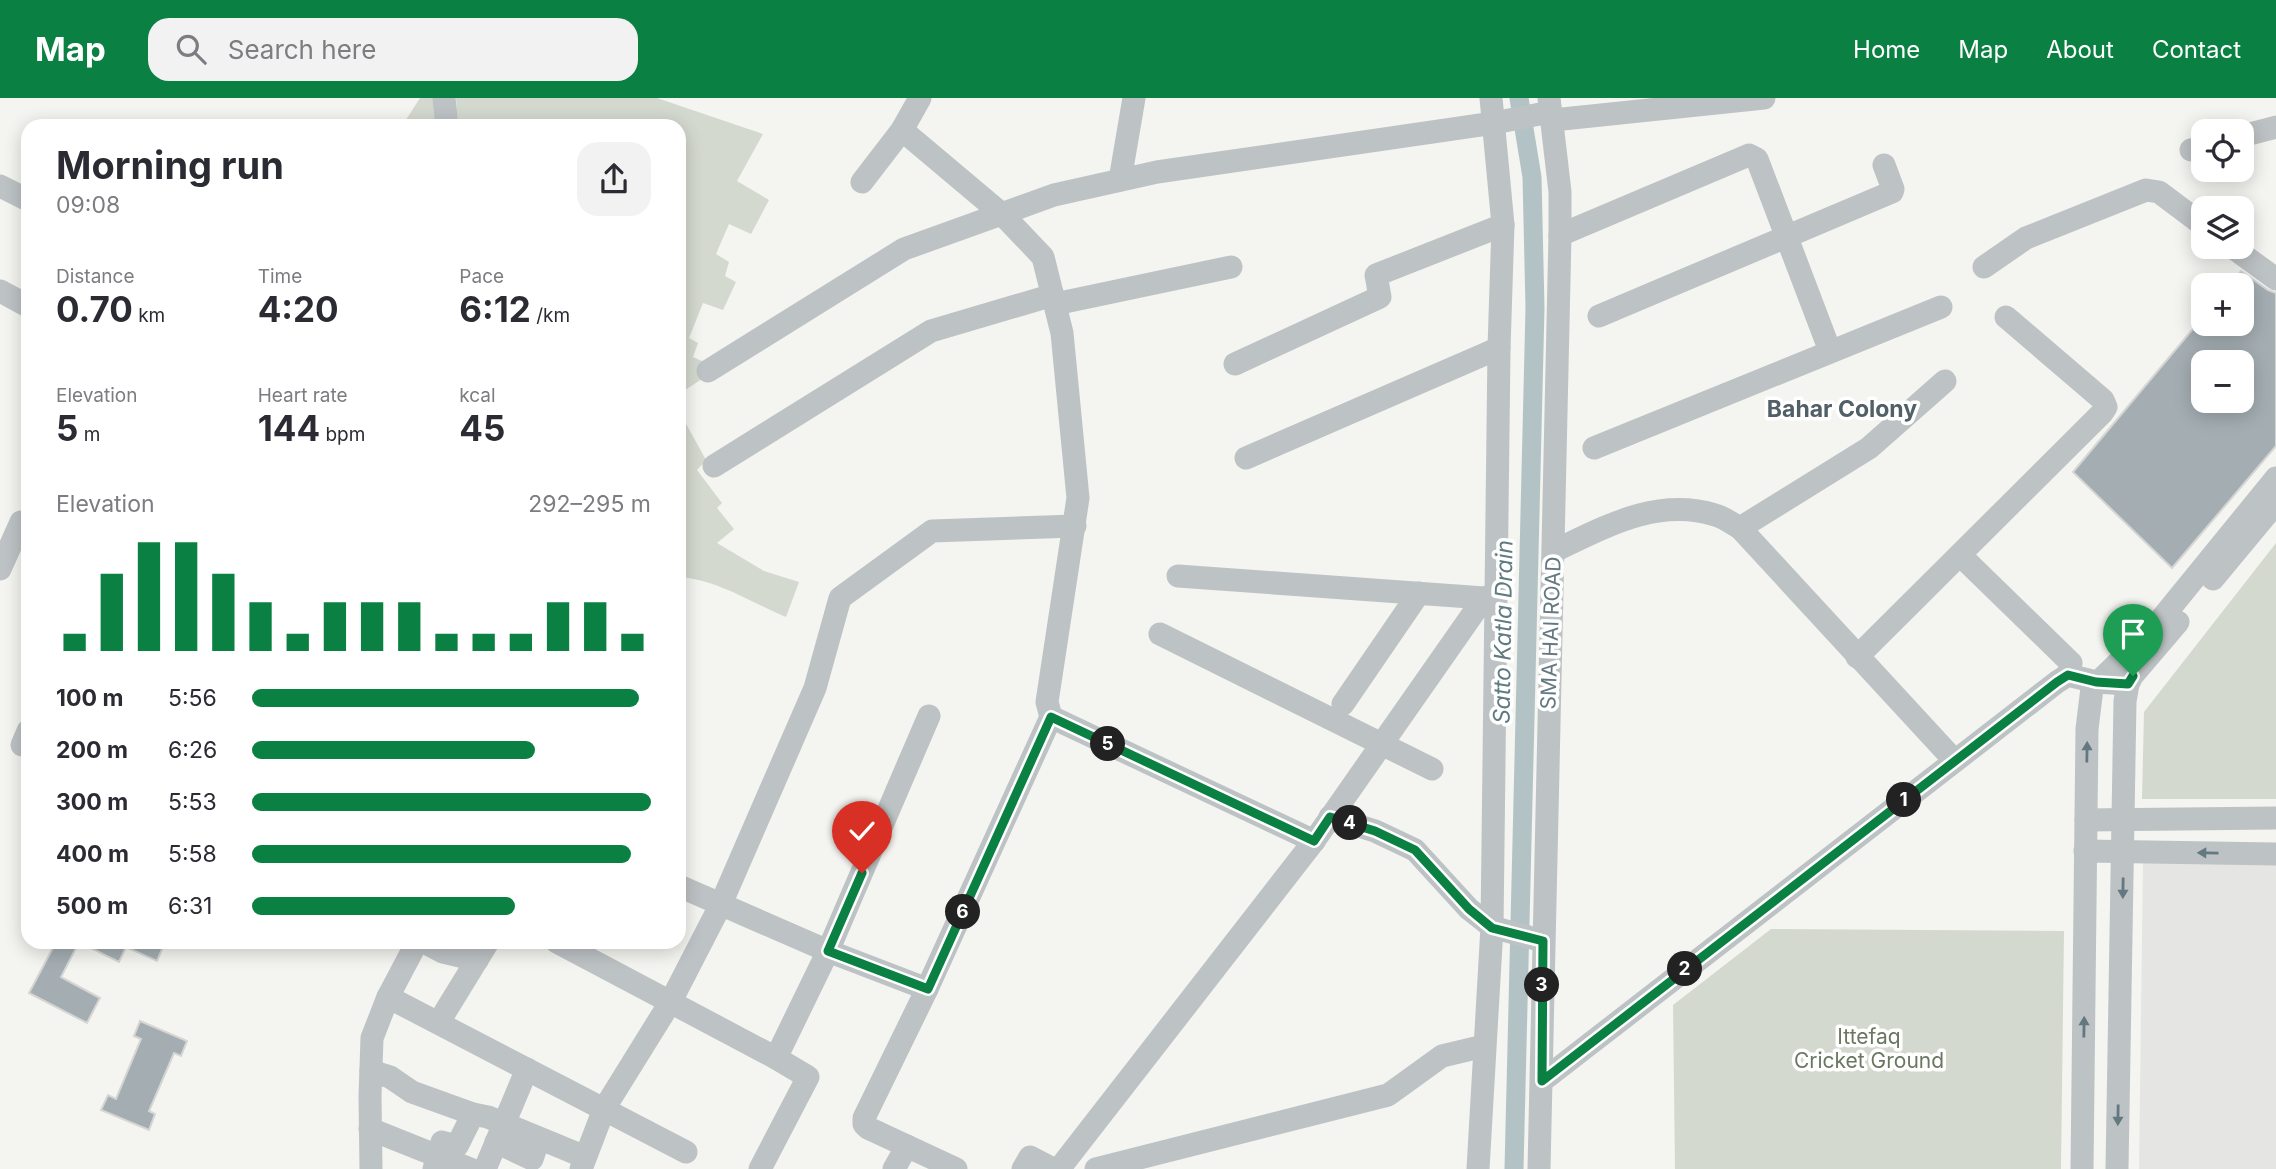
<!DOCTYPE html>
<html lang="en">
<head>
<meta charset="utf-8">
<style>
  body { margin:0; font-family:Inter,sans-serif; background:#f2f2f3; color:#2b2b33; height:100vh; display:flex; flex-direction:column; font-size:26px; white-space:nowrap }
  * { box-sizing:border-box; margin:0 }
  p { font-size:23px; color:#7c7c81 }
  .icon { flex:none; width:38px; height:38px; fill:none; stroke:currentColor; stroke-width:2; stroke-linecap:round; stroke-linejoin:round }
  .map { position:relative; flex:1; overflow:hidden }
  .sheet { position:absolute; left:21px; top:21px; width:665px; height:830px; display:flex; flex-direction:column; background:#fff; border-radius:21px; box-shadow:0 4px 18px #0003 }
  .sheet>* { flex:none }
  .controls { position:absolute; left:2191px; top:21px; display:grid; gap:14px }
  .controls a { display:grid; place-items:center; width:63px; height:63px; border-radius:14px; background:#fff; box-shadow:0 4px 18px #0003; font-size:35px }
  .pin { position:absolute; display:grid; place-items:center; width:60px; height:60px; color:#fff; margin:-72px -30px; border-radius:50% 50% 50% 0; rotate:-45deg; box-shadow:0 0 7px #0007 }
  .pin .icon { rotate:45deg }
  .km { position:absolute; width:35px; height:35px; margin:-18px; border-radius:50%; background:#222; color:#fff; font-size:19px; line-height:35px; text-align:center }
  .round { display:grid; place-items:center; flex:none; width:74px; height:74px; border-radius:21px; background:#f2f2f3 }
  .head { display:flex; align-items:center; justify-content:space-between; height:119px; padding:0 35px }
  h1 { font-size:38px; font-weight:700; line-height:52px }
  .stats { display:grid; grid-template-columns:repeat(3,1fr); gap:10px; height:119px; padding:7px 35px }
  .stats div { display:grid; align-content:center }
  .stats b { font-size:35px; font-weight:700 }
  .stats small { font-size:19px; font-weight:400 }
  .stats p { font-size:19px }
  .chart { height:196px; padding:14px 35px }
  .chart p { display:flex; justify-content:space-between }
  .chart svg { width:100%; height:126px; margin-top:7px; stroke:#0b8043; stroke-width:6 }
  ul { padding:0 35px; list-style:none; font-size:23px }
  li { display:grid; grid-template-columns:112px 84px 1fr; align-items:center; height:52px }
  li i { height:18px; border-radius:9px; background:#0b8043 }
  header { display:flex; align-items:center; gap:42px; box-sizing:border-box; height:98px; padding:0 35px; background:#0b8043; color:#fff }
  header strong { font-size:33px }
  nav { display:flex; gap:38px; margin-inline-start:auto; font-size:24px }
  .search { width:490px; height:63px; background:#f2f2f3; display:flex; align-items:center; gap:18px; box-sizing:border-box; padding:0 24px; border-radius:21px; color:#7c7c81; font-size:26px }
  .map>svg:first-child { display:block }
</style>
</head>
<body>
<header>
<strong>Map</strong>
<div class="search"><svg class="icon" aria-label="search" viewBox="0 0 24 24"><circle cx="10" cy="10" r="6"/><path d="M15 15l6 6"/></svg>Search here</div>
<nav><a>Home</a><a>Map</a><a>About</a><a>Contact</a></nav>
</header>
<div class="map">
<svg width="2276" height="1071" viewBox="0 0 2276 1071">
  <rect width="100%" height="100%" fill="#f4f4f0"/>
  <polygon fill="#e5e5e4" points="2143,763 2276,767 2276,1071 2139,1071"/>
  <g fill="#d4d9cf">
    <polygon points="420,0 433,0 437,28 402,28"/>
    <polygon points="456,0 657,0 763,36 737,83 769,102 751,136 729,126 716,156 729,164 725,178 736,184 723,212 703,205 689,240 698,245 693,259 704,264 702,281 679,296 679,28 458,28"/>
    <path d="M679,313L706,362L697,372L722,405L717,410L734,431L717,445L764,473L799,484L786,519C752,505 716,481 679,479Z"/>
    <polygon points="2276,445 2276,701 2142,701 2144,614"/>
    <polygon points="1771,831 2064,833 2061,1071 1675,1071 1673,907"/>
  </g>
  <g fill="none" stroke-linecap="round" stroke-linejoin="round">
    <polyline stroke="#b3c3c5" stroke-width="19" points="1514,1071 1535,210 1532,79 1519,0"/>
  </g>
  <g fill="#a4aeb2" stroke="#d5d5d3" stroke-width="2" fill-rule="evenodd">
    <path d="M2241,173L2268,192L2276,195V348L2172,470L2073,374L2197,226H2242V187H2237V178ZM2203,264H2242V303H2203Z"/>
    <polygon points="56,844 165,844 157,863 126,849 119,864 79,844 61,879 100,900 87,925 29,895"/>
    <polygon points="140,923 187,943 181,958 174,955 149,1013 155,1016 149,1032 101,1012 108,997 116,1001 141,941 134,938"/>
  </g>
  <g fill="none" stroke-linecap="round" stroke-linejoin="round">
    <g stroke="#bdc2c4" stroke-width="23">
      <polyline points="444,0 447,28"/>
      <polyline points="1553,22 1764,0"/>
      <polyline points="902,32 1003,117 1043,159 1062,235 1078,400 1047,604 1051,619 927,891 864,1020 864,1026 868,1030 956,1071"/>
      <polyline points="2242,38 2276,29"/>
      <polyline points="2191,52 2203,49"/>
      <polyline points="1120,82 1134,0"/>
      <polyline points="862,84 902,32 920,0"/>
      <polyline points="0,88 28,102"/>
      <polyline points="1560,137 1749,57 1757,61 1830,253"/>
      <polyline points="2232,149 2276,181"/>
      <polyline points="1984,169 2026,140 2146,92 2159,94 2203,127"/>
      <polyline points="0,193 28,208"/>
      <polyline points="1055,206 1231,169"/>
      <polyline points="1599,218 1892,94 1893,91 1884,67"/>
      <polyline points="1235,266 1380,199 1376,177 1503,127"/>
      <polyline points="708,273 904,151 1054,97 1157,74 1494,25 1550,14"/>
      <polyline points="1594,350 1941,209"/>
      <polyline points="1246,360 1499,250"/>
      <polyline points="714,368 931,233 1053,197"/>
      <polyline points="1740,430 1954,662"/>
      <path d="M1554,453C1605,429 1657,399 1715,417C1724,419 1732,426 1740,430L1869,350L1945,283"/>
      <polyline points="1960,457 2071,565 2068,577"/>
      <polyline points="0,471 21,424"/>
      <polyline points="1178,478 1484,500 1494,497"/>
      <polyline points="2213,481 2276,405"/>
      <polyline points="1160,536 1432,671"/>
      <polyline points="1857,559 2102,315 2106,309 2103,302 2006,219"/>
      <polyline points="1343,606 1419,495"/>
      <polyline points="1051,619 1314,743"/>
      <polyline points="22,647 28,633"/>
      <polyline points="1330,719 1375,733 1415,752 1469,811 1492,829 1543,843"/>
      <polyline points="2086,722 2276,720"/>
      <polyline points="2085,753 2276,756"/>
      <polyline points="679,788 828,853 927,891"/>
      <polyline points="424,844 443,854 477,862"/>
      <polyline points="557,844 776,960 808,979 760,1071"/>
      <polyline points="388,899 686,1054"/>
      <polyline points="445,914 488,844"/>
      <polyline points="776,960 828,853 929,618"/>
      <polyline points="371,973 390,979 412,994 473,1016 457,1048 442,1044 434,1071"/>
      <polyline points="1542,983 2057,584 2068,577 2096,584 2128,586"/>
      <polyline points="473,1016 488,1019 585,1059"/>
      <polyline points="370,1031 470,1071"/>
      <polyline points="496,1044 532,1061 539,1041"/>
      <polyline points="371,1071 370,998 372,940 388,899 417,844"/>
      <polyline points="485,1071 527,971"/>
      <polyline points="581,1071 604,1011 671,903 721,806 815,590 840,500 932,433 1075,428"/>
      <polyline points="894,1071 907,1048"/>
      <polyline points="1023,1071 1030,1059 1053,1071"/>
      <polyline points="1059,1071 1314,743 1484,500"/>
      <polyline points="1096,1071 1388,997 1442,958 1484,948"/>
      <polyline points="1478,1071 1492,829 1499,250 1503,127 1491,0"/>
      <polyline points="1539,1071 1560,137 1560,94 1549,0"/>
      <polyline points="2082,1071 2087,631 2092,590 2153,531 2276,380"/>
      <polyline points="2117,1071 2125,603 2128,586 2132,578 2178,524"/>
    </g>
  </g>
  <defs><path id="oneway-solid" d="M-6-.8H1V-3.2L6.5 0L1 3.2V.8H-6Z" transform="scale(1.75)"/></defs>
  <g fill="#637881">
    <use href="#oneway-solid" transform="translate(2087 654) rotate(-89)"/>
    <use href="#oneway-solid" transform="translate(2208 755) rotate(-179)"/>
    <use href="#oneway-solid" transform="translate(2123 790) rotate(91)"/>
    <use href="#oneway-solid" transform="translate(2084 929) rotate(-89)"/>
    <use href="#oneway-solid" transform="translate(2118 1017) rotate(91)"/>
  </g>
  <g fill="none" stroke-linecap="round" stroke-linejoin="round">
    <defs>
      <polyline id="route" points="862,775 828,853 928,891 1051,619 1314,743 1330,719 1375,733 1415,752 1469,811 1492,830 1543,843 1542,983 2057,584 2068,577 2096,584 2128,586 2133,578"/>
    </defs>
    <use href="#route" stroke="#fff" stroke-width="14"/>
    <use href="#route" stroke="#0b8043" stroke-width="9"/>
  </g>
  <g text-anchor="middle" stroke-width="7" stroke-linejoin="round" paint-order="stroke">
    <g font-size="21" fill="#637881" stroke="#fff">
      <text transform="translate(1551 535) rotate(-88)" y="7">SMA HAI ROAD</text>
    </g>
    <g font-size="21" fill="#6a7862" stroke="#fff">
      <text x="1869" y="946">Ittefaq<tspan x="1869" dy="24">Cricket Ground</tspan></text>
    </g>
    <g font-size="23" font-weight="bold" fill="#516066" stroke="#fff">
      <text x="1842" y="319">Bahar Colony</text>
    </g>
    <g font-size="23" font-style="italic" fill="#5f7b7f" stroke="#fff">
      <text transform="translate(1503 534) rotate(-89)" y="8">Satto Katla Drain</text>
    </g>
  </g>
</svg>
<div class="controls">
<a><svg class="icon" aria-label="locate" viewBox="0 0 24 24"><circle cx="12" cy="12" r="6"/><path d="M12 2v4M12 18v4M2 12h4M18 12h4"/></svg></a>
<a><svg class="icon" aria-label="layers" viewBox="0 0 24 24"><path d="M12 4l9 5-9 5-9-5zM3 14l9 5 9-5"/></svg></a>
<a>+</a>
<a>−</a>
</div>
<div class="pin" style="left:2133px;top:578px;background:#1e9e55"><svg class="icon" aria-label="arrive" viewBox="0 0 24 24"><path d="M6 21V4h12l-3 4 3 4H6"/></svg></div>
<div class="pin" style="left:862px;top:775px;background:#d93025"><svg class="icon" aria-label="check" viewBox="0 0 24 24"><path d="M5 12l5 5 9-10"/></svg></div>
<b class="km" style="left:1904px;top:702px">1</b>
<b class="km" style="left:1685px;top:871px">2</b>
<b class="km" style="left:1542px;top:887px">3</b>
<b class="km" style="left:1350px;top:725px">4</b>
<b class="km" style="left:1108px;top:646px">5</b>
<b class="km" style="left:963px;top:814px">6</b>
<section class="sheet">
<div class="head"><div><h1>Morning run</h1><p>09:08</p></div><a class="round"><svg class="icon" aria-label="share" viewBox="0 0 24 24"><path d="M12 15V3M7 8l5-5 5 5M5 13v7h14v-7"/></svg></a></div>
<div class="stats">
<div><p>Distance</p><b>0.70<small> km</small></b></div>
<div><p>Time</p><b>4:20</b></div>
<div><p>Pace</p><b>6:12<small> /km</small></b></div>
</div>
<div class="stats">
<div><p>Elevation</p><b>5<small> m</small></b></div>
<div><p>Heart rate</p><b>144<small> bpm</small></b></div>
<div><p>kcal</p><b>45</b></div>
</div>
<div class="chart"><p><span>Elevation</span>292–295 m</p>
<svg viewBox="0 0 160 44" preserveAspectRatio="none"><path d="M5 44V38M15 44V17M25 44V6M35 44V6M45 44V17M55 44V27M65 44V38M75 44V27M85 44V27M95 44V27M105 44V38M115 44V38M125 44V38M135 44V27M145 44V27M155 44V38"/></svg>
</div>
<ul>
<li><b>100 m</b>5:56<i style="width:97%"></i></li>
<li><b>200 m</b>6:26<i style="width:71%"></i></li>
<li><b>300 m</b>5:53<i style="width:100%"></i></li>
<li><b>400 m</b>5:58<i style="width:95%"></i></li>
<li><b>500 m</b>6:31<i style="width:66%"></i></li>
</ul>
</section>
</div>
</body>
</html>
